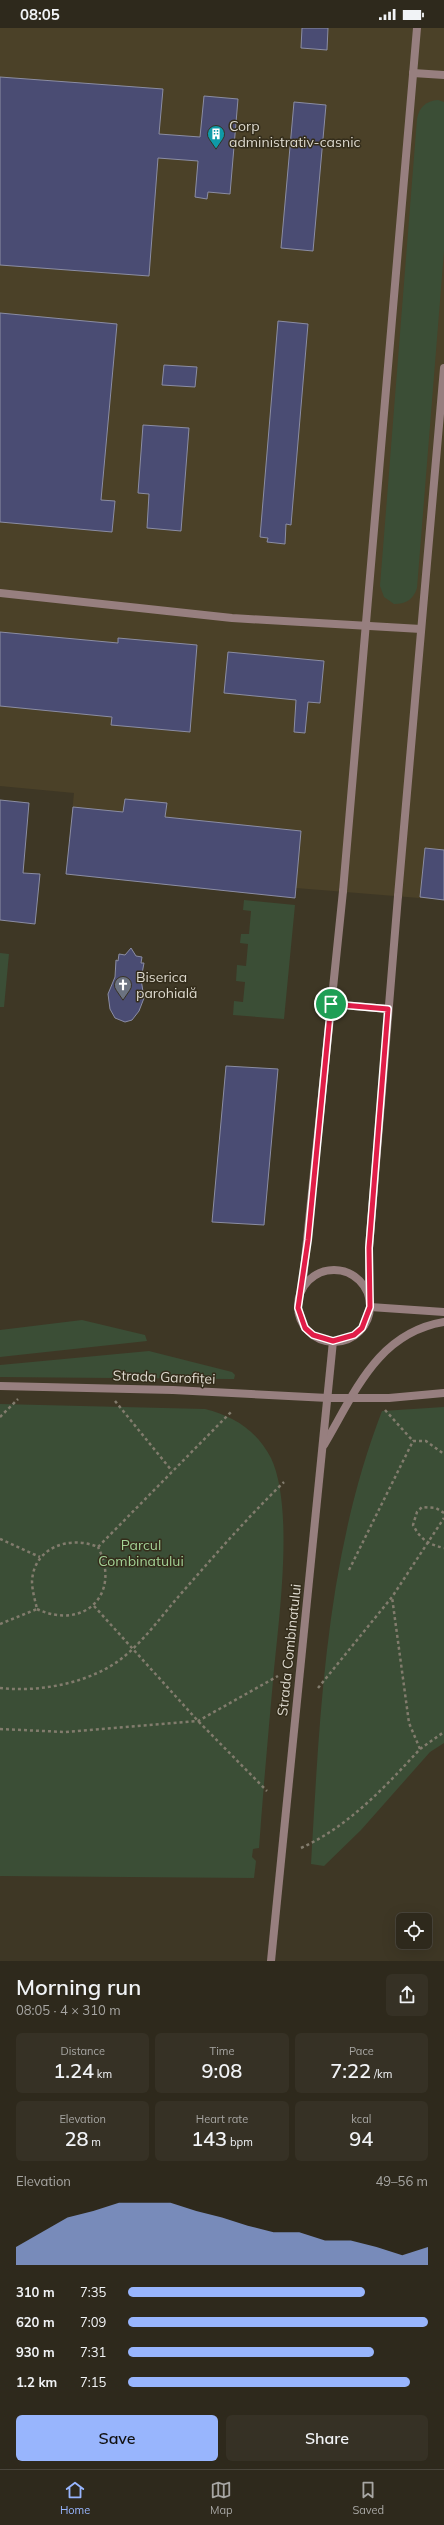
<!DOCTYPE html>
<html lang="en">
<head>
<meta charset="utf-8">
<style>
  body { margin:0; font-family:Mulish,sans-serif; background:#363125; color:#f1f3f6; height:100vh; display:flex; flex-direction:column; font-size:15px; white-space:nowrap }
  * { box-sizing:border-box; margin:0 }
  p { font-size:13px; color:#a7a6a3 }
  .icon { flex:none; width:22px; height:22px; fill:none; stroke:currentColor; stroke-width:2; stroke-linecap:round; stroke-linejoin:round }
  .map { position:relative; height:1933px; overflow:hidden }
  .drawer { display:flex; flex-direction:column; background:#2e291c; flex:1 }
  .drawer>* { flex:none }
  .controls { position:absolute; left:396px; top:1885px; display:grid; gap:8px }
  .controls a { display:grid; place-items:center; width:36px; height:36px; border-radius:6px; background:#2e291c; box-shadow:0 4px 16px #0002,0 0 0 1px #49453b; font-size:20px }
  .pin { position:absolute; display:grid; place-items:center; width:34px; height:34px; color:#fff; margin:-17px; border:2px solid #fff; border-radius:50%; box-shadow:0 1px 4px #0007 }
  .round { display:grid; place-items:center; flex:none; width:42px; height:42px; border-radius:6px; background:#363125 }
  .head { display:flex; align-items:center; justify-content:space-between; height:68px; padding:0 16px }
  h1 { font-size:22px; font-weight:600; line-height:30px }
  .metrics { display:grid; grid-template-columns:repeat(3,1fr); gap:6px; height:68px; padding:4px 16px }
  .metrics div { display:grid; align-content:center; border-radius:6px; background:#363125; text-align:center }
  .metrics b { font-size:20px; font-weight:600 }
  .metrics small { font-size:11px; font-weight:400 }
  .metrics p { font-size:11px }
  .chart { height:112px; padding:8px 16px }
  .chart p { display:flex; justify-content:space-between }
  .chart svg { width:100%; height:72px; margin-top:4px; fill:#98b5fd; opacity:.7 }
  .cta { display:flex; gap:8px; margin-top:auto; padding:8px 16px }
  .cta a { flex:1; height:46px; border-radius:6px; background:#98b5fd; color:#111; font-size:16px; font-weight:600; line-height:46px; text-align:center }
  .cta a+a { background:#363125; color:#f1f3f6 }
  ul { padding:0 16px; list-style:none; font-size:13px }
  li { display:grid; grid-template-columns:64px 48px 1fr; align-items:center; height:30px }
  li i { height:10px; border-radius:5px; background:#98b5fd }
  .status { display:flex; justify-content:space-between; align-items:center; height:28px; padding:0 20px; background:#2e291c; direction:ltr }
  .status svg { height:11px; fill:currentColor }
  .dock { display:flex; justify-content:space-around; align-items:center; height:56px; border-top:1px solid #49453b; background:#2e291c; font-size:11px; color:#a7a6a3 }
  .dock a { display:grid; justify-items:center; gap:2px }
  .dock .on { color:#98b5fd }
  .map>svg:first-child { display:block }
</style>
</head>
<body>
<div class="status"><b>08:05</b><svg viewBox="0 0 49 12"><path d="M0 12V9h3v3zM5 12V6h3v6zM10 12V3h3v9zM15 12V0h3v12zM26 1h20v11H26zM47 4h2v5h-2z"/></svg></div>
<div class="map">
<svg width="444" height="1933" viewBox="0 0 444 1933">
  <rect width="100%" height="100%" fill="#3e3725"/>
  <polygon fill="#4b4128" points="0,0 444,0 444,872 296,860 295,870 66,846 74,765 0,758"/>
  <g fill="#3b4e36">
    <path d="M438,72L444,74V223L417,560C413,572 406,576 394,576L384,569L380,558L417,91C419,79 426,73 438,72Z"/>
    <polygon points="244,872 295,877 284,991 233,987 234,973 243,974 245,954 236,953 237,937 246,938 248,916 240,915 241,906 249,906 251,883 243,882"/>
    <polygon points="0,925 9,926 4,979 0,979"/>
    <polygon points="82,1292 145,1307 147,1313 0,1329 0,1302"/>
    <polygon points="149,1323 232,1344 235,1347 234,1351 228,1351 0,1349 0,1337"/>
    <path d="M0,1376L205,1381C234,1388 257,1403 271,1430C295,1481 278,1596 273,1653C268,1709 263,1764 259,1820L253,1821L252,1829L256,1833L254,1850L0,1848Z"/>
    <path d="M444,1379V1715L430,1724L361,1802L324,1838L311,1836C320,1683 326,1528 382,1383Z"/>
  </g>
  <g fill="#4a4c73" stroke="#8b8da3">
    <polygon points="302,0 328,0 327,22 301,20"/>
    <polygon points="0,49 163,61 159,106 200,109 204,68 238,71 230,166 208,164 207,171 195,169 198,133 158,130 149,248 0,237"/>
    <polygon points="294,74 326,77 313,223 281,220"/>
    <polygon points="0,285 117,296 101,472 115,473 112,504 0,494"/>
    <polygon points="278,293 308,296 291,497 286,496 285,516 267,514 268,510 260,509"/>
    <polygon points="164,337 197,339 195,359 162,357"/>
    <polygon points="143,397 189,400 181,503 147,500 149,466 138,465"/>
    <polygon points="0,604 118,615 118,610 197,617 190,704 111,697 112,689 0,678"/>
    <polygon points="228,624 324,633 320,675 308,674 305,705 294,704 296,672 224,665"/>
    <polygon points="125,771 167,775 165,789 301,803 295,870 66,846 73,779 123,784"/>
    <polygon points="0,772 29,775 23,845 40,846 35,896 0,892"/>
    <polygon points="425,820 444,822 444,872 420,869"/>
    <polygon points="131,920 136,928 142,929 141,935 144,935 141,951 144,970 139,983 132,992 125,994 115,990 110,981 108,966 115,949 116,932 118,933 119,926 125,927"/>
    <polygon points="226,1038 278,1041 264,1197 212,1194"/>
  </g>
  <g fill="none" stroke-linecap="round" stroke-linejoin="round">
    <g stroke="#827c6d" stroke-width="2.5" stroke-dasharray="3 3" stroke-linecap="butt">
      <polyline points="115,1373 172,1443"/>
      <polyline points="385,1382 413,1413"/>
      <polyline points="0,1389 18,1371"/>
      <path d="M444,1485L436,1480L422,1479L417,1484L413,1497C421,1512 428,1516 444,1520"/>
      <polyline points="0,1511 40,1529"/>
      <polyline points="349,1542 413,1413 426,1413 444,1426"/>
      <polyline points="94,1578 198,1693 267,1763"/>
      <path d="M37,1581C84,1603 122,1566 98,1519"/>
      <path d="M0,1596L37,1581C35,1572 32,1562 32,1553C34,1519 70,1507 98,1519L232,1383"/>
      <path d="M0,1660C35,1664 78,1657 109,1639C137,1623 158,1592 179,1568C213,1529 247,1490 284,1454"/>
      <polyline points="318,1660 392,1569 444,1490"/>
      <polyline points="0,1701 65,1704 198,1693 278,1648"/>
      <polyline points="420,1721 444,1704"/>
      <path d="M301,1820C349,1798 385,1759 420,1721L409,1695L392,1569"/>
    </g>
    <g stroke="#977f7f" stroke-width="8">
      <polyline points="413,45 444,47"/>
      <polyline points="0,565 232,590 421,601"/>
      <polyline points="343,863 417,0"/>
      <polyline points="398,868 444,340"/>
      <polyline points="328,1370 389,1370 444,1365"/>
    </g>
    <g stroke="#977f7f" stroke-width="8">
      <polyline points="331,976 388,981"/>
      <polyline points="302,1261 343,863"/>
      <polyline points="369,1269 369,1220 398,868"/>
      <polyline points="0,1358 173,1362 328,1370"/>
    </g>
    <g stroke="#977f7f" stroke-width="8">
      <circle cx="334" cy="1278" r="36"/>
      <polyline points="370,1279 444,1284"/>
      <path d="M324,1417C355,1365 377,1305 444,1294"/>
      <polyline points="271,1933 333,1313"/>
    </g>
  </g>
  <g fill="none" stroke-linecap="round" stroke-linejoin="round">
    <defs>
      <polygon id="route" points="331,976 388,981 369,1220 370,1279 362,1300 354,1307 333,1313 313,1307 305,1300 298,1280 308,1212"/>
    </defs>
    <use href="#route" stroke="#fff" stroke-width="8"/>
    <use href="#route" stroke="#e11d48" stroke-width="5"/>
  </g>
  <defs>
    <symbol id="building-pin" viewBox="-11 -11 22 30"><path d="M0 17L-7.5 6A9.5 9.5 0 1 1 7.5 6Z" fill="#0f9aa8" stroke="#342d1b"/><path d="M-4-6H4V6H1V3H-1V6H-4ZM-2.5-4.3h1.7v1.8h-1.7ZM.8-4.3h1.7v1.8H.8ZM-2.5-1h1.7V.8h-1.7ZM.8-1h1.7V.8H.8Z" fill="#fff"/></symbol>
    <symbol id="church-pin" viewBox="-11 -11 22 30"><path d="M0 17L-7.5 6A9.5 9.5 0 1 1 7.5 6Z" fill="#6b7280" stroke="#342d1b"/><path d="M-1.2-6h2.4v3.5h3.3v2.4h-3.3V6h-2.4V-.1h-3.3v-2.4h3.3Z" fill="#fff"/></symbol>
  </defs>
  <g fill-rule="evenodd">
    <use href="#building-pin" x="206" y="96" width="20" height="27"/>
    <use href="#church-pin" x="113" y="947" width="20" height="27"/>
  </g>
  <g text-anchor="middle" stroke-width="3" stroke-linejoin="round" paint-order="stroke">
    <g font-size="14" fill="#ddd9ce" stroke="#342d1b" text-anchor="start">
      <text x="229" y="103">Corp<tspan x="229" dy="16">administrativ-casnic</tspan></text>
      <text x="136" y="954">Biserica<tspan x="136" dy="16">parohială</tspan></text>
    </g>
    <g font-size="14" fill="#ddd9ce" stroke="#342d1b">
      <text transform="translate(164 1349) rotate(2)" y="5">Strada Garofiței</text>
      <text transform="translate(289 1622) rotate(-84)" y="5">Strada Combinatului</text>
    </g>
    <g font-size="14" fill="#a3d296" stroke="#342d1b">
      <text x="141" y="1522">Parcul<tspan x="141" dy="16">Combinatului</tspan></text>
    </g>
  </g>
</svg>
<div class="controls">
<a><svg class="icon" aria-label="locate" viewBox="0 0 24 24"><circle cx="12" cy="12" r="6"/><path d="M12 2v4M12 18v4M2 12h4M18 12h4"/></svg></a>
</div>
<div class="pin" style="left:331px;top:976px;background:#1e9e55"><svg class="icon" aria-label="arrive" viewBox="0 0 24 24"><path d="M6 21V4h12l-3 4 3 4H6"/></svg></div>
</div>
<section class="drawer">
<div class="head"><div><h1>Morning run</h1><p>08:05 · 4 × 310 m</p></div><a class="round"><svg class="icon" aria-label="share" viewBox="0 0 24 24"><path d="M12 15V3M7 8l5-5 5 5M5 13v7h14v-7"/></svg></a></div>
<div class="metrics">
<div><p>Distance</p><b>1.24<small> km</small></b></div>
<div><p>Time</p><b>9:08</b></div>
<div><p>Pace</p><b>7:22<small> /km</small></b></div>
</div>
<div class="metrics">
<div><p>Elevation</p><b>28<small> m</small></b></div>
<div><p>Heart rate</p><b>143<small> bpm</small></b></div>
<div><p>kcal</p><b>94</b></div>
</div>
<div class="chart"><p><span>Elevation</span>49–56 m</p>
<svg viewBox="0 0 160 44" preserveAspectRatio="none"><path d="M0 44V33L10 24L20 15L30 11L40 6L50 6L60 6L70 11L80 15L90 20L100 24L110 24L120 29L130 29L140 33L150 38L160 33V44z"/></svg>
</div>
<ul>
<li><b>310 m</b>7:35<i style="width:79%"></i></li>
<li><b>620 m</b>7:09<i style="width:100%"></i></li>
<li><b>930 m</b>7:31<i style="width:82%"></i></li>
<li><b>1.2 km</b>7:15<i style="width:94%"></i></li>
</ul>
<div class="cta"><a>Save</a><a>Share</a></div>
</section>
<nav class="dock">
<a class="on"><svg class="icon" aria-label="home" viewBox="0 0 24 24"><path d="M3 11l9-7 9 7M6 9v11h12V9"/></svg>Home</a>
<a><svg class="icon" aria-label="map" viewBox="0 0 24 24"><path d="M3 6l6-2 6 2 6-2v14l-6 2-6-2-6 2zM9 4v14M15 6v14"/></svg>Map</a>
<a><svg class="icon" aria-label="saved" viewBox="0 0 24 24"><path d="M7 4h10v16l-5-4-5 4z"/></svg>Saved</a>
</nav>
</body>
</html>
